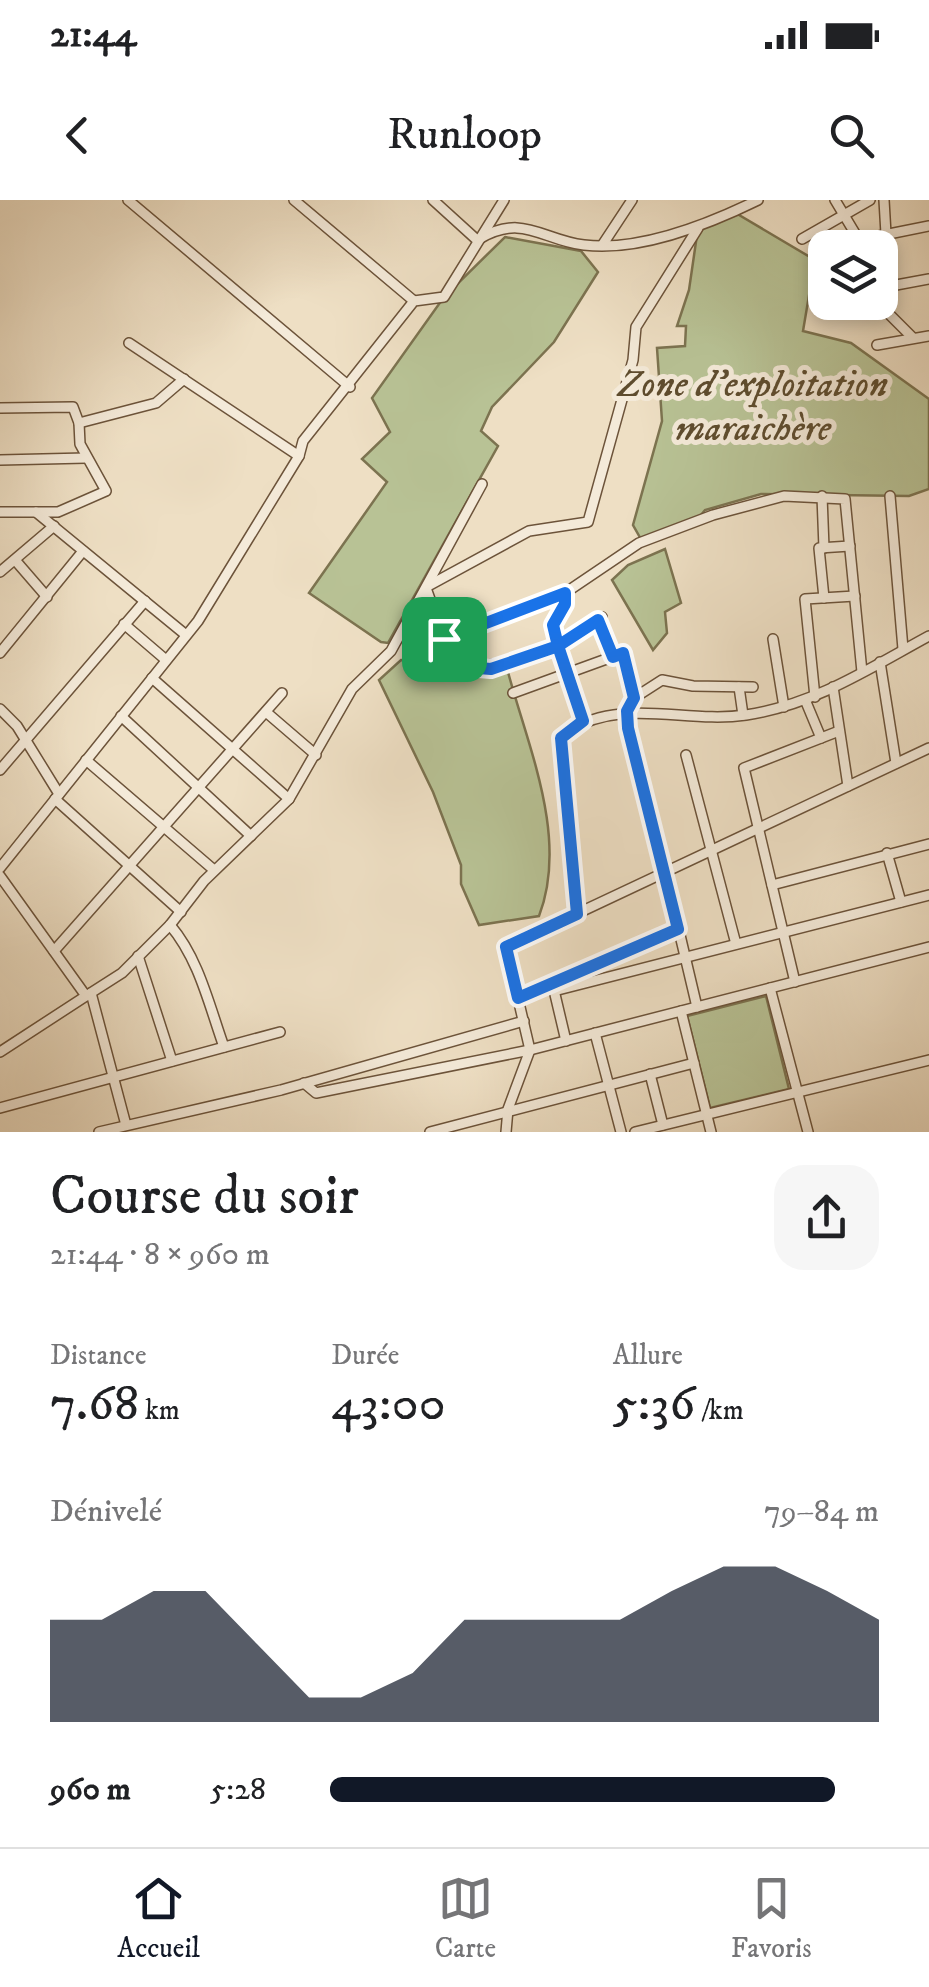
<!DOCTYPE html>
<html lang="fr">
<head>
<meta charset="utf-8">
<style>
  body { margin:0; font-family:"IM FELL DW Pica",serif; background:#f6f6f6; color:#202124; height:100vh; display:flex; flex-direction:column; font-size:38px; white-space:nowrap }
  * { box-sizing:border-box; margin:0 }
  p { font-size:32px; color:#757577 }
  .icon { flex:none; width:55px; height:55px; fill:none; stroke:currentColor; stroke-width:2; stroke-linecap:round; stroke-linejoin:round }
  .map { position:relative; height:932px; overflow:hidden }
  .panel { display:flex; flex-direction:column; background:#fff; flex:1 }
  .panel>* { flex:none }
  .controls { position:absolute; left:808px; top:30px; display:grid; gap:20px }
  .controls a { display:grid; place-items:center; width:90px; height:90px; border-radius:20px; background:#fff; box-shadow:0 5px 15px #0003; font-size:50px }
  .pin { position:absolute; display:grid; place-items:center; width:85px; height:85px; color:#fff; margin:-42px; border-radius:20px; box-shadow:0 5px 15px #0006 }
  .round { display:grid; place-items:center; flex:none; width:105px; height:105px; border-radius:30px; background:#f6f6f6 }
  .overview { display:flex; align-items:center; justify-content:space-between; height:170px; padding:0 50px }
  h1 { font-size:55px; font-weight:600; line-height:75px }
  .metrics { display:grid; grid-template-columns:repeat(3,1fr); gap:15px; height:170px; padding:10px 50px }
  .metrics div { display:grid; align-content:center }
  .metrics b { font-size:50px; font-weight:600 }
  .metrics small { font-size:28px; font-weight:400 }
  .metrics p { font-size:28px }
  .chart { height:280px; padding:20px 50px }
  .chart p { display:flex; justify-content:space-between }
  .chart svg { width:100%; height:180px; margin-top:10px; fill:#111827; opacity:.7 }
  ul { padding:0 50px; list-style:none; font-size:32px }
  li { display:grid; grid-template-columns:160px 120px 1fr; align-items:center; height:75px }
  li i { height:25px; border-radius:12px; background:#111827 }
  .status { display:flex; justify-content:space-between; align-items:center; height:70px; padding:0 50px; background:#fff; direction:ltr }
  .status svg { height:28px; fill:currentColor }
  header { display:flex; justify-content:space-between; align-items:center; height:130px; padding:0 50px; background:#fff; font-size:45px; font-weight:600 }
  .dock { display:flex; justify-content:space-around; align-items:center; height:140px; border-top:2px solid #e0e0e0; background:#fff; font-size:28px; color:#757577 }
  .dock a { display:grid; justify-items:center; gap:5px }
  .dock .active { color:#111827 }
  .map>svg:first-child { display:block }
</style>
</head>
<body>
<div class="status"><b>21:44</b><svg viewBox="0 0 49 12"><path d="M0 12V9h3v3zM5 12V6h3v6zM10 12V3h3v9zM15 12V0h3v12zM26 1h20v11H26zM47 4h2v5h-2z"/></svg></div>
<header><svg class="icon" aria-label="back" viewBox="0 0 24 24"><path d="M15 5l-7 7 7 7"/></svg>Runloop<svg class="icon" aria-label="search" viewBox="0 0 24 24"><circle cx="10" cy="10" r="6"/><path d="M15 15l6 6"/></svg></header>
<div class="map">
<svg width="929" height="932" viewBox="0 0 929 932">
  <rect width="100%" height="100%" fill="#eedfc4"/>
  <filter id="stains"><feTurbulence type="fractalNoise" baseFrequency=".002" numOctaves="4"/><feColorMatrix values="0 0 0 0 .2 0 0 0 0 .09 0 0 0 0 .02 0 0 0 .5 -.17"/></filter>
  <radialGradient id="worn" r=".72"><stop offset=".6" stop-color="#630" stop-opacity="0"/><stop offset="1" stop-color="#630" stop-opacity=".3"/></radialGradient>
  <g fill="#b8c295" stroke="#7c7350" stroke-width="2.5">
    <polygon points="734,12 815,60 803,131 851,143 929,199 929,289 909,296 761,294 705,310 696,321 642,341 633,325 662,221 657,148 685,146 686,126 677,126 689,90 698,28"/>
    <polygon points="505,37 581,51 598,72 554,142 492,207 481,231 498,246 388,443 381,442 309,393 387,282 362,259 390,232 372,198 444,97"/>
    <polygon points="665,349 681,403 665,412 667,433 653,450 612,380 628,365"/>
    <path d="M401,460L508,472C528,547 569,638 539,716L479,725L461,684V665L433,592L379,480Z"/>
    <polygon points="766,796 789,889 710,908 687,816"/>
  </g>
  <g fill="none" stroke-linecap="round" stroke-linejoin="round">
    <defs>
      <g id="street">
        <polyline points="128,0 350,187"/>
        <polyline points="294,0 414,101"/>
        <polyline points="433,0 477,40"/>
        <polyline points="835,0 859,40 929,26"/>
        <polyline points="884,0 886,34"/>
        <path d="M479,39C523,13 542,40 584,45C641,52 709,24 758,0"/>
        <polyline points="802,39 870,0"/>
        <polyline points="603,44 632,0"/>
        <polyline points="880,88 929,79"/>
        <polyline points="877,102 913,138"/>
        <polyline points="129,143 299,256"/>
        <polyline points="877,145 929,136"/>
        <polyline points="0,208 73,207 79,223 80,244 106,291 58,312 0,312"/>
        <polyline points="79,223 156,203 184,179"/>
        <polyline points="0,260 86,258"/>
        <polyline points="822,296 824,348"/>
        <polyline points="890,296 903,449"/>
        <polyline points="36,312 186,435"/>
        <polyline points="15,360 47,397"/>
        <polyline points="0,372 54,326"/>
        <polyline points="428,386 529,331 588,322 633,160 636,127 698,28"/>
        <path d="M426,388L454,466C511,470 555,448 602,417"/>
        <polyline points="565,393 553,431 583,521"/>
        <polyline points="824,398 819,348 850,346"/>
        <polyline points="598,419 613,457"/>
        <polyline points="124,424 166,460"/>
        <polyline points="444,439 565,393 639,343 713,315 784,296 845,299 862,472"/>
        <polyline points="773,439 784,507"/>
        <polyline points="0,453 83,351"/>
        <polyline points="880,462 896,563"/>
        <polyline points="152,478 289,599"/>
        <polyline points="739,487 743,515"/>
        <polyline points="833,487 848,586"/>
        <polyline points="513,493 623,453 634,498"/>
        <polyline points="815,497 805,399 855,396"/>
        <polyline points="806,502 821,538"/>
        <polyline points="0,509 17,526 59,594"/>
        <polyline points="266,512 316,555"/>
        <polyline points="121,516 251,636"/>
        <polyline points="686,555 736,744"/>
        <polyline points="86,560 214,670"/>
        <polyline points="0,570 145,401"/>
        <polyline points="55,599 181,712"/>
        <polyline points="887,653 901,702"/>
        <polyline points="0,668 198,421 299,256 303,241 414,101 444,97 504,0"/>
        <polyline points="0,676 86,796 0,852"/>
        <polyline points="772,685 929,644"/>
        <path d="M577,714L570,606L560,555L566,532C624,496 684,524 746,515C814,505 870,468 929,436"/>
        <path d="M170,725C199,759 209,805 224,847"/>
        <polyline points="54,751 282,493"/>
        <polyline points="138,756 172,861"/>
        <polyline points="795,782 744,568 839,531"/>
        <polyline points="553,786 566,841"/>
        <polyline points="770,788 808,932"/>
        <polyline points="554,791 929,695"/>
        <polyline points="91,793 126,925"/>
        <polyline points="86,796 122,773 170,725 204,681 289,599 352,489 391,451 482,284"/>
        <polyline points="518,798 677,729"/>
        <polyline points="697,807 627,511 634,498 662,480 693,486 753,487"/>
        <polyline points="681,811 711,932"/>
        <polyline points="595,833 621,932"/>
        <polyline points="650,874 663,925"/>
        <polyline points="304,883 316,893 530,850 929,747"/>
        <polyline points="0,908 280,832"/>
        <polyline points="99,932 281,890 524,821"/>
        <polyline points="430,932 694,863"/>
        <polyline points="506,932 508,909 530,850 506,747 929,548"/>
        <polyline points="635,932 929,860"/>
      </g>
    </defs>
    <use href="#street" stroke="#6c533a" stroke-width="12"/>
    <use href="#street" stroke="#f4ead9" stroke-width="9"/>
  </g>
  <g fill="none" stroke-linecap="round" stroke-linejoin="round">
    <defs>
      <polyline id="route" points="444,439 454,466 491,469 558,446 583,521 561,538 577,714 506,747 518,798 678,729 628,528 627,511 634,498 623,453 613,457 598,420 558,446 553,425 565,404 565,393 444,439"/>
    </defs>
    <use href="#route" stroke="#fff" stroke-width="20"/>
    <use href="#route" stroke="#1a73e8" stroke-width="12"/>
  </g>
  <g text-anchor="middle" stroke-width="10" stroke-linejoin="round" paint-order="stroke">
    <g font-size="38" font-style="italic" fill="#5e4c2e" stroke="#f4ead9">
      <text x="753" y="196">Zone d'exploitation<tspan x="753" dy="44">maraichère</tspan></text>
    </g>
  </g>
  <rect width="100%" height="100%" filter="url(#stains)"/>
  <rect width="100%" height="100%" fill="url(#worn)"/>
</svg>
<div class="controls">
<a><svg class="icon" aria-label="layers" viewBox="0 0 24 24"><path d="M12 4l9 5-9 5-9-5zM3 14l9 5 9-5"/></svg></a>
</div>
<div class="pin" style="left:444px;top:439px;background:#1e9e55"><svg class="icon" aria-label="arrive" viewBox="0 0 24 24"><path d="M6 21V4h12l-3 4 3 4H6"/></svg></div>
</div>
<section class="panel">
<div class="overview"><div><h1>Course du soir</h1><p>21:44 · 8 × 960 m</p></div><a class="round"><svg class="icon" aria-label="share" viewBox="0 0 24 24"><path d="M12 15V3M7 8l5-5 5 5M5 13v7h14v-7"/></svg></a></div>
<div class="metrics">
<div><p>Distance</p><b>7.68<small> km</small></b></div>
<div><p>Durée</p><b>43:00</b></div>
<div><p>Allure</p><b>5:36<small> /km</small></b></div>
</div>
<div class="chart"><p><span>Dénivelé</span>79–84 m</p>
<svg viewBox="0 0 160 44" preserveAspectRatio="none"><path d="M0 44V19L10 19L20 12L30 12L40 25L50 38L60 38L70 32L80 19L90 19L100 19L110 19L120 12L130 6L140 6L150 12L160 19V44z"/></svg>
</div>
<ul>
<li><b>960 m</b>5:28<i style="width:92%"></i></li>
</ul>
</section>
<nav class="dock">
<a class="active"><svg class="icon" aria-label="home" viewBox="0 0 24 24"><path d="M3 11l9-7 9 7M6 9v11h12V9"/></svg>Accueil</a>
<a><svg class="icon" aria-label="map" viewBox="0 0 24 24"><path d="M3 6l6-2 6 2 6-2v14l-6 2-6-2-6 2zM9 4v14M15 6v14"/></svg>Carte</a>
<a><svg class="icon" aria-label="saved" viewBox="0 0 24 24"><path d="M7 4h10v16l-5-4-5 4z"/></svg>Favoris</a>
</nav>
</body>
</html>
